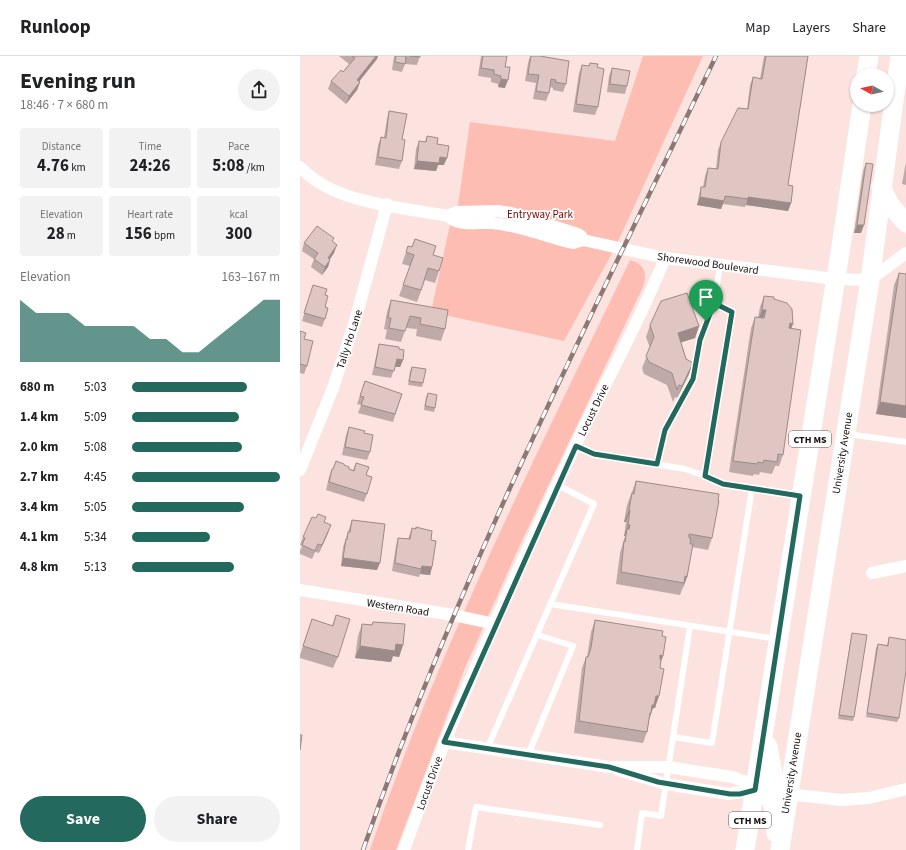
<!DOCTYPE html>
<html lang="en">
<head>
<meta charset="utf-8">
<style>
  body { margin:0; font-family:"Source Sans 3",sans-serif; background:#f2f2f2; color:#202124; height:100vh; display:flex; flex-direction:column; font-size:15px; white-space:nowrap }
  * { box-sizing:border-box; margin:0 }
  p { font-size:13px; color:#757577 }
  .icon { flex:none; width:22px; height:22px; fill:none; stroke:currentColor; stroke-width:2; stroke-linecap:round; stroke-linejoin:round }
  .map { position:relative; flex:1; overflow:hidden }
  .panel { display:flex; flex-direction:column; background:#fff; width:300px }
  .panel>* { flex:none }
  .needle { width:26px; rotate:278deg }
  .fabs { position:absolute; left:550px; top:12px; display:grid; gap:8px }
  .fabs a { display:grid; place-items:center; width:44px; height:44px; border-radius:50%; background:#fff; box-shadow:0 1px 3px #0004; font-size:20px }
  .pin { position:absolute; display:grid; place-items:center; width:34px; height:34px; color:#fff; margin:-41px -17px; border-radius:50% 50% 50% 0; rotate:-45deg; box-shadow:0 0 4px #0007 }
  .pin .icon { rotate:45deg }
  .round { display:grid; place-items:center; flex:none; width:42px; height:42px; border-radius:21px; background:#f2f2f2 }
  .head { display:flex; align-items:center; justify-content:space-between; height:68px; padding:0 20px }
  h1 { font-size:22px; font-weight:700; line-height:30px }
  .metrics { display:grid; grid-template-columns:repeat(3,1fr); gap:6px; height:68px; padding:4px 20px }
  .metrics div { display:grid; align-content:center; border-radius:4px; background:#f2f2f2; text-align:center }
  .metrics b { font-size:17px; font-weight:700 }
  .metrics small { font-size:11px; font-weight:400 }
  .metrics p { font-size:11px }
  .chart { height:112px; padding:8px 20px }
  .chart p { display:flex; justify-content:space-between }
  .chart svg { width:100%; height:72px; margin-top:4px; fill:#23695d; opacity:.7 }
  .button { display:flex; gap:8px; margin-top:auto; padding:8px 20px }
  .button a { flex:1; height:46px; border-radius:24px; background:#23695d; color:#fff; font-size:16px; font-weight:700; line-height:46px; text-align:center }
  .button a+a { background:#f2f2f2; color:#202124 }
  ul { padding:0 20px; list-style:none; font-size:13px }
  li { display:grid; grid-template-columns:64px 48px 1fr; align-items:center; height:30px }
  li i { height:10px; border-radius:5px; background:#23695d }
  header { display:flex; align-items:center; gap:24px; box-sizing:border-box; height:56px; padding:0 20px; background:#fff; border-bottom:1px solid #e0e0e0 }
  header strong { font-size:19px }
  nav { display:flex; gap:22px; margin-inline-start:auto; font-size:14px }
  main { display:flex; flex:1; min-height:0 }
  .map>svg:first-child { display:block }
</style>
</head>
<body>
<header>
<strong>Runloop</strong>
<nav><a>Map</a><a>Layers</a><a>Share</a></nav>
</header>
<main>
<section class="panel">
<div class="head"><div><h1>Evening run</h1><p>18:46 · 7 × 680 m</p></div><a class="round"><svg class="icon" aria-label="share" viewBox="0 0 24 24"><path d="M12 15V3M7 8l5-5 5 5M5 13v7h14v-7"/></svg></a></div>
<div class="metrics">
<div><p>Distance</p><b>4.76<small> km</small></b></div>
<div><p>Time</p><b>24:26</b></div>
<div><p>Pace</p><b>5:08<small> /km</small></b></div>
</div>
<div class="metrics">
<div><p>Elevation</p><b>28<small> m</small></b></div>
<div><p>Heart rate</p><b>156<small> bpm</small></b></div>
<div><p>kcal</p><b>300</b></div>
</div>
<div class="chart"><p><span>Elevation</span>163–167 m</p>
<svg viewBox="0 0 160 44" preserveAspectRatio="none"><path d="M0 44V6L10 14L20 14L30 14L40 22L50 22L60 22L70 22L80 30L90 30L100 38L110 38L120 30L130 22L140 14L150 6L160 6V44z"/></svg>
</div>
<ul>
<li><b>680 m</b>5:03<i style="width:78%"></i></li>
<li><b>1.4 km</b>5:09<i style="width:72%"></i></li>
<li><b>2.0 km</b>5:08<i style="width:74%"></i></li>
<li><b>2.7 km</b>4:45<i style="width:100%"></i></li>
<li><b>3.4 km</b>5:05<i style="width:76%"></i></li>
<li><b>4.1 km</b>5:34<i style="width:53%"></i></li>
<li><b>4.8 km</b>5:13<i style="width:69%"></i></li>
</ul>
<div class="button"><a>Save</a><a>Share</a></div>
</section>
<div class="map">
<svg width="606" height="794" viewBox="0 0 606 794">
  <rect width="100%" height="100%" fill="#fde3df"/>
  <g fill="#fdbdb3">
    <polygon points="343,0 403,0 316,190 264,285 131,256 151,164 157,156 170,66 315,85"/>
    <path d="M330,204C344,208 348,216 343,231L219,491L165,612L96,794H70C139,591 237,398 330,204Z"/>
  </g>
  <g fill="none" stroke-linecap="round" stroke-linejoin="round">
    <g stroke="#fff" stroke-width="6">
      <polyline points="547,378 606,386"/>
      <polyline points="276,389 294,398 385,413 405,420 418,427 499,439"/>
      <polyline points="357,408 365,374 393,323 400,284 414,247 420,210"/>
      <polyline points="405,420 432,257 414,247"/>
      <polyline points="250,548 477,583"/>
      <polyline points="373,681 412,687 452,432"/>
      <polyline points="187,693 294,448 258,429"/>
      <polyline points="228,699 273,590 238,579"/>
      <polyline points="168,794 176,751 300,769"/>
      <polyline points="337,794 342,757 361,760 390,570"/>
    </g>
    <g stroke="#fff" stroke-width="12">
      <path d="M0,111C35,148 100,151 148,160C159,171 178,166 192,167C219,169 246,181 273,187L283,184L365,202L535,223L570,224L606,197"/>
      <polyline points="148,160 157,156 197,155 211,157 278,178 281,180 283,184"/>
      <polyline points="0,414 33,332 55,265 87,148"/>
      <polyline points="572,517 606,510"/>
      <polyline points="0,534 153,559 195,568"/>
      <polyline points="144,686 309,711 368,711 432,721 443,725 455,734"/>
      <polyline points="318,714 366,728 429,738 455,734"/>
      <polyline points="488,738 541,744 569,742 606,733"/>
      <path d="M104,794C153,656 213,523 275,390C305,327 339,267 365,202"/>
    </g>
    <g stroke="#fff" stroke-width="19">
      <polyline points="566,19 569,0"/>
      <polyline points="581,130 590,149 606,167"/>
      <polyline points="468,690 475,729 478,734 488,738"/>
      <path d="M455,734C477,738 474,758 476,777"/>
      <polyline points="445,794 542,184 562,49"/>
      <polyline points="480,794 570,224 600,0"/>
    </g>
    <defs>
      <path id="rail" d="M63,794C158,520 291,261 416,0"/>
    </defs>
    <use href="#rail" stroke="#8b7977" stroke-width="4.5"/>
    <use href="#rail" stroke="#fff" stroke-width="3" stroke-dasharray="9" stroke-linecap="butt"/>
  </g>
  <g fill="#c0aaa7">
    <polygon points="39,0 78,0 77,3 59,25 60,26 57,34 46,48 28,33 31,25 43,16 49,8"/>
    <polygon points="94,0 120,0 117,9 105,8 102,16 92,14"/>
    <polygon points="181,0 207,0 205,11 205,32 198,31 198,28 191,26 191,22 178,20"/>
    <polygon points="230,0 266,28 263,36 253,34 253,32 250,31 249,37 246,45 233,43 236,27 225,25 228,7"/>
    <polygon points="464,0 508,0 488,129 491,147 488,155 446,149 445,151 423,148 421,153 397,149 399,139 401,131 403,131 405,120 408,112 416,113 418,94 421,86 447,53 450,29 453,21 460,23"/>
    <polygon points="290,7 297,11 298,51 295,59 273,56 279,17 282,9 289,10"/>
    <polygon points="312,12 327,30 325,38 307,36 309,20"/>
    <polygon points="89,55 102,83 102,105 99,113 75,109 78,89 81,81 84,81 87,63"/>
    <polygon points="127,80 137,88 144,109 138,109 136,115 114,113 116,93 119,85 125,86"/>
    <polygon points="566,107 561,177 554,177 563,115"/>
    <polygon points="606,107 606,129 602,128 605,111"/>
    <polygon points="115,183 133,199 139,215 135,227 125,224 117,246 99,240 110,210 102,208 108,190 112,191"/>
    <polygon points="33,186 34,197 30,203 30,204 28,211 22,219 11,211 14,203 2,195 4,187"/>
    <polygon points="599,217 606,362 576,358 594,229"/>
    <polygon points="13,229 25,239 25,263 22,271 2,265"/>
    <polygon points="464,240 474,243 491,272 483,399 479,410 475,410 472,418 460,416 459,419 454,418 453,420 429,416 451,272 455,261 458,261 460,251"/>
    <polygon points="91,244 145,273 141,285 116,280 117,273 106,272 101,286 85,283 87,274 84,273 87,256"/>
    <polygon points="350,269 399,270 395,282 381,286 386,303 393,307 389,318 377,342 375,341 373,346 367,329 344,318 342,312 350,292 346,281"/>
    <polygon points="0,275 4,283 7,310 4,318 0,317"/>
    <polygon points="79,288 99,293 103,304 100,311 95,311 91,322 72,319 77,296"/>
    <polygon points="112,311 123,327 122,331 108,329 110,315"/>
    <polygon points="65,325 102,338 93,366 58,357 61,349 57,348"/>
    <polygon points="128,337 135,352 134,356 124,354 126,341"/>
    <polygon points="49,371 64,377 70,396 67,404 42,399 46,379"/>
    <polygon points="36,405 44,409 49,413 53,414 56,407 66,419 67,438 64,446 26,434 29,421 32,413 33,413"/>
    <polygon points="336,425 412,482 408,494 392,491 387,521 380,539 316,528 320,497 325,480 324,480 326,466 324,466 327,449"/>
    <polygon points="52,464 77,514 41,510 43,491"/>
    <polygon points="24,466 28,477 19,497 15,496 12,503 0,498 0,495 2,490 0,489 3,481"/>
    <polygon points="116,471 131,484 132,511 130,519 120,518 119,521 92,515 96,490 98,482 108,483 112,472 115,473"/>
    <polygon points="36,559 38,601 33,612 0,602 0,599 12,563 32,570"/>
    <polygon points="295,564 362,580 363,600 361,604 355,652 353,652 349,664 347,676 343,687 274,677 282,612 286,601 287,601 291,576"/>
    <polygon points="73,566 103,589 99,601 93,600 91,606 55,602 58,580 62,568 71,569"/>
    <polygon points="552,577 554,661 553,665 538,663 551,581"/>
    <polygon points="589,581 599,662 597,666 566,661 576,592 578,588 587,589"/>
  </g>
  <g fill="#9c8b88">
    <polygon points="76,0 78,0 77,3 54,32 57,24"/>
    <polygon points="201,23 208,24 205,32 198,31"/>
    <polygon points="60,26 57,34 46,48 49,40"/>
    <polygon points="140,101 147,102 144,109 138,109 136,115 114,113 117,105"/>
    <polygon points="400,141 424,145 421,153 397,149"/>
    <polygon points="448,141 491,147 488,155 446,149"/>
    <polygon points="557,169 564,169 561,177 554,177"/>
    <polygon points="37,189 34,197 25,210 28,202"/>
    <polygon points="30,204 28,211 22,219 25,211"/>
    <polygon points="462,254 466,254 461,266 458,265"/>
    <polygon points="490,267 493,268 489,279"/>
    <polygon points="399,270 395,282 373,289 378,277"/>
    <polygon points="97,303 103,304 100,311 94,311"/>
    <polygon points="393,307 389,318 377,342 382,330"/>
    <polygon points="580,346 606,350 606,362 576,358"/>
    <polygon points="329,454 330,454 326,466 324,466"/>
    <polygon points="31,469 28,477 19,497 22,489"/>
    <polygon points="328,469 330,469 327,478 327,473 325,480 324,480"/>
    <polygon points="43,502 80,507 77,514 41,510"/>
    <polygon points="122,510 132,511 130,519 120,518"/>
    <polygon points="385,520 387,521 383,532 384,527"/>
    <polygon points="96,588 103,589 99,601 93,600 91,606 55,602 60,590"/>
    <polygon points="360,599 363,600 359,611"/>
    <polygon points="356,640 359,640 355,652 353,652 347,669 346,669"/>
  </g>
  <g fill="#dfc6c2" stroke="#9c8b88">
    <polygon points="52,0 76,0 57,24 60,26 49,40 31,25 41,14 43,16 55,2"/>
    <polygon points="96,0 106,0 105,8 95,6"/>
    <polygon points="110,0 120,0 120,1"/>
    <polygon points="183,0 207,0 205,11 210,11 208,24 201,23 201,20 194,18 194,14 181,12"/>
    <polygon points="231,0 240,0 269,5 266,28 255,26 256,24 251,23 249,37 236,35 239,19 228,18"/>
    <polygon points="466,0 508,0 488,129 493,130 491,147 448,141 448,143 425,140 424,145 400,141 401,131 405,131 408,112 418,113 421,86 438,52 448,53 453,21 462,23"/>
    <polygon points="290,7 298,8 297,11 304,13 298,51 276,48 282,9 289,10"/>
    <polygon points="312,12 330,15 327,30 310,28"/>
    <polygon points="89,55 107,58 102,83 105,84 102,105 78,101 81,81 86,82"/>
    <polygon points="127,80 138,82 137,88 149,90 147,102 140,101 139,107 117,105 119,85 126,86"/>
    <polygon points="566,107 573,108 564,169 557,169"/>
    <polygon points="17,170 34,182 32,185 37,189 28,202 30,204 25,211 14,203 18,197 4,187"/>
    <polygon points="115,183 136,190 133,199 143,202 139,215 128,212 121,234 103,229 114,199 106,196 108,190 112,191"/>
    <polygon points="599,217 606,218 606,350 580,346"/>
    <polygon points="13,229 27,233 25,239 28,240 25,251 28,252 25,263 4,257"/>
    <polygon points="387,237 399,270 378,277 386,303 393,307 382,330 379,329 377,334 372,317 349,306 346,300 354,281 350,269 361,245"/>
    <polygon points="464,240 474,241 474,243 487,247 492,253 493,268 490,267 489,272 501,274 483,399 478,398 477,406 464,404 463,407 458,406 457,408 433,405 455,261 464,262 466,254 462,254"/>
    <polygon points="91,244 148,254 145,273 120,268 121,262 110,260 105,275 89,272 91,262 88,262"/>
    <polygon points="0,275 6,277 4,283 13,285 7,310 0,308"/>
    <polygon points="79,288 99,291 99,293 104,294 103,304 97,303 94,315 75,311"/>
    <polygon points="112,311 126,313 123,327 109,325"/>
    <polygon points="65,325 102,338 95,358 61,349 64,341 60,340"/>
    <polygon points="128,337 137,339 135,352 125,350"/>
    <polygon points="49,371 65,375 64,377 73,379 70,396 45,391"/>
    <polygon points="36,405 44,408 44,409 49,411 49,413 54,415 56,407 69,411 66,419 72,421 67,438 29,426 32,413 33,413"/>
    <polygon points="336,425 419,438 418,445 419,445 412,482 389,478 389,482 391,482 390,488 393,488 387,521 385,520 384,527 321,516 324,485 325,486 327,473 329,473 330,469 328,469 330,454 329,454 332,437 334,438"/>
    <polygon points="18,458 26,461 24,466 31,469 22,489 18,488 15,495 2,489 5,482 3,481 12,461 16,462"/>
    <polygon points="52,464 85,468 80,507 43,502 46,483 47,484 48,476 50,476"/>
    <polygon points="116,471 132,475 131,484 136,485 132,511 122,510 121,513 95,507 98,482 110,483 112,472 116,473"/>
    <polygon points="36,559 50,563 38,601 3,590 12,563 33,570"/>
    <polygon points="295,564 363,575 362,580 366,581 363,600 360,599 360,603 361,603 360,612 364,613 359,640 356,640 354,649 352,649 351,657 350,657 347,676 279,665 286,601 288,601 291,592"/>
    <polygon points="73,566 105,568 103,589 96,588 95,595 60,590 62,568 72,569"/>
    <polygon points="552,577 567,579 554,661 539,659"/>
    <polygon points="589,581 606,584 606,615 599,662 567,657 578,588 588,590"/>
    <polygon points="0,679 2,679 0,694"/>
  </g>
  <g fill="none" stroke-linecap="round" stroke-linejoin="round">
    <defs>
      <polygon id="route" points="414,247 432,256 405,420 423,428 500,440 455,734 440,738 430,738 358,726 309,711 144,686 276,390 294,398 357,408 365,374 393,323 400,284"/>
    </defs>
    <use href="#route" stroke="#fff" stroke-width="8"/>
    <use href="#route" stroke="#23695d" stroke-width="5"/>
  </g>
  <g text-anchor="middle" stroke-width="3.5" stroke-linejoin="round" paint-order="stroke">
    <g fill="#fff" stroke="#5c5655" stroke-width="1">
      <rect x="489" y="375" width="42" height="16" rx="3"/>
      <rect x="429" y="756" width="42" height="16" rx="3"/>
    </g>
    <g font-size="10" font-weight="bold" fill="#160d0c">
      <text x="510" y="387">CTH MS</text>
      <text x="450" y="768">CTH MS</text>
    </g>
    <g font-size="11" fill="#760603" stroke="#fff">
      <text x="240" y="162">Entryway Park</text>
    </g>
    <g font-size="11" fill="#160d0c" stroke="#fff">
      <text transform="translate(408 207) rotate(8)" y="4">Shorewood Boulevard</text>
      <text transform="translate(49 283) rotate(-72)" y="4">Tally Ho Lane</text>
      <text transform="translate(293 354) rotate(-64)" y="4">Locust Drive</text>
      <text transform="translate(542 397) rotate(-81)" y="4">University Avenue</text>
      <text transform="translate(98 551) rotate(9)" y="4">Western Road</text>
      <text transform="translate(491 717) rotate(-81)" y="4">University Avenue</text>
      <text transform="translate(129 727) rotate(-70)" y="4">Locust Drive</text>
    </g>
  </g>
</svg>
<div class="fabs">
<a><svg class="needle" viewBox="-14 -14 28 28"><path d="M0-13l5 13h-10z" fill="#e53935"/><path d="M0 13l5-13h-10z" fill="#757577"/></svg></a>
</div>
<div class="pin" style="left:406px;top:265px;background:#1e9e55"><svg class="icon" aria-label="arrive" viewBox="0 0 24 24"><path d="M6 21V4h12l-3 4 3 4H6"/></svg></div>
</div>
</main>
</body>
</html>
